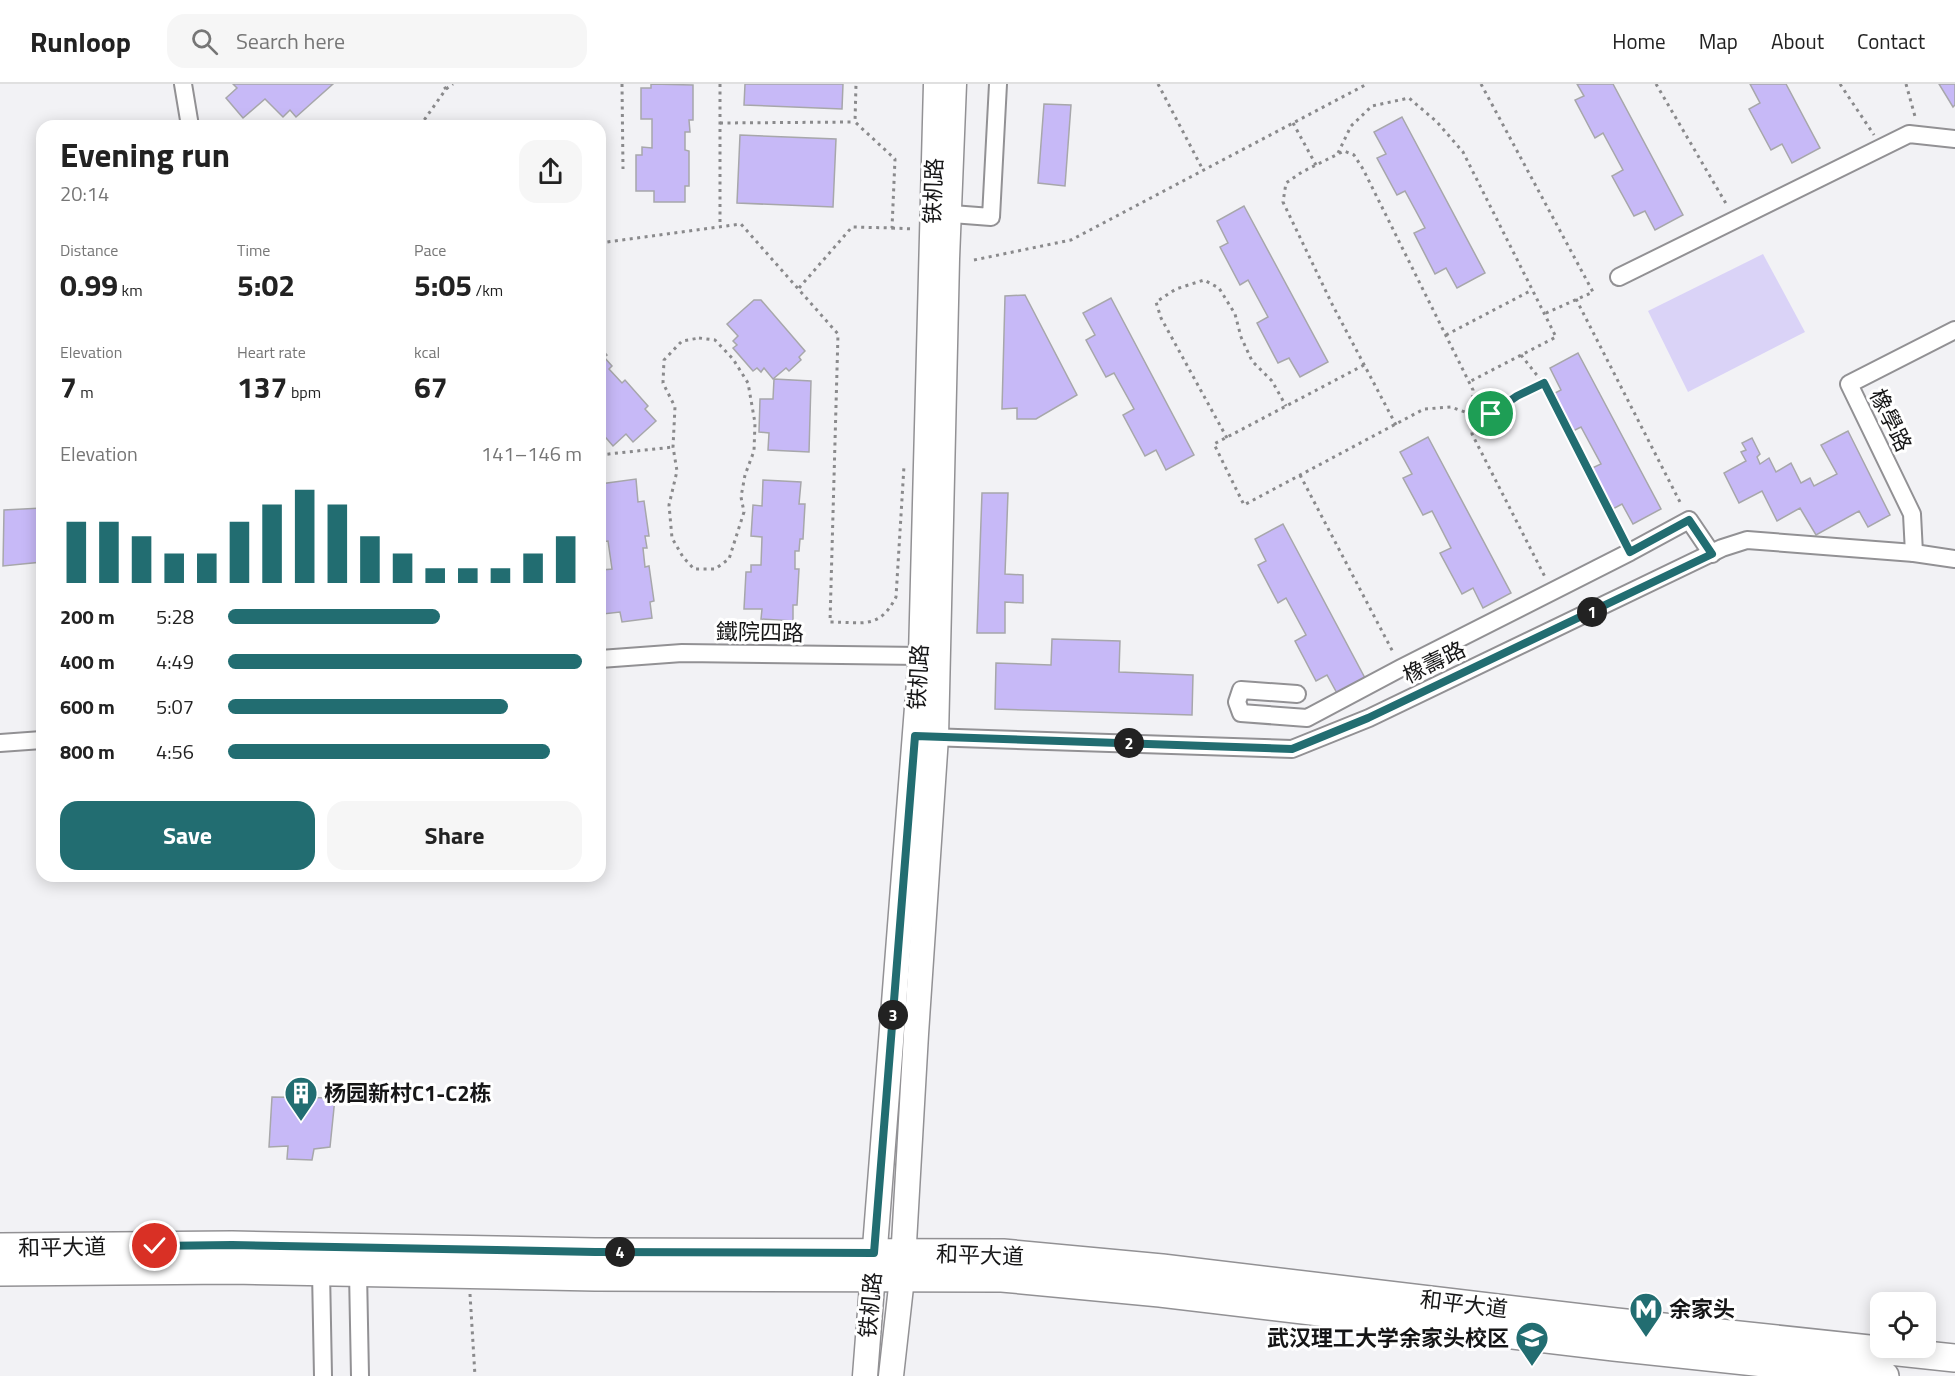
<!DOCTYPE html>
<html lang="en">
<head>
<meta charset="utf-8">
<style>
  body { margin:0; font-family:"Titillium Web","Noto Sans SC",sans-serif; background:#f6f6f6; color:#222; height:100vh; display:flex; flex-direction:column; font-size:22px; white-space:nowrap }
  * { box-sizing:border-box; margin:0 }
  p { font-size:20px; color:#767676 }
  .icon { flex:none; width:33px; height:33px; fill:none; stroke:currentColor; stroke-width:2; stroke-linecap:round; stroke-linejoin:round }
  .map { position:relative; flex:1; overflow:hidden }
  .side { position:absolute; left:36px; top:36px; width:570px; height:762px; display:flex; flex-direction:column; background:#fff; border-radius:18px; box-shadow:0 3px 15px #0003 }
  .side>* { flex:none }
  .buttons { position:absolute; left:1870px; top:1208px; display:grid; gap:12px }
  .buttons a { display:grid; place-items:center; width:66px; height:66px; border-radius:12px; background:#fff; box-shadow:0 3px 15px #0003; font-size:30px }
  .pin { position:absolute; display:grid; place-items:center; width:51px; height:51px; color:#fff; margin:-26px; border:3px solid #fff; border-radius:50%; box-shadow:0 2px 6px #0007 }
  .km { position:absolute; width:30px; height:30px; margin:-15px; border-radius:50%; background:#222; color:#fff; font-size:16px; line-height:30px; text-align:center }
  .round { display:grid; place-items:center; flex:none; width:63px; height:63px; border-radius:18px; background:#f6f6f6 }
  .summary { display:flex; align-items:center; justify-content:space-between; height:102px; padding:0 24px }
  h1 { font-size:33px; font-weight:700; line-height:45px }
  .figures { display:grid; grid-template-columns:repeat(3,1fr); gap:9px; height:102px; padding:6px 24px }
  .figures div { display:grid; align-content:center }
  .figures b { font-size:30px; font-weight:700 }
  .figures small { font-size:16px; font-weight:400 }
  .figures p { font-size:16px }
  .chart { height:168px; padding:12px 24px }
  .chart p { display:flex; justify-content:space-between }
  .chart svg { width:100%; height:108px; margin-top:6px; stroke:#226d71; stroke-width:6 }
  .action { display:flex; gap:12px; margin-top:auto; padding:12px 24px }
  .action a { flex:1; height:69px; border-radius:18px; background:#226d71; color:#fff; font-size:24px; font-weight:700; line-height:69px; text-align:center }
  .action a+a { background:#f6f6f6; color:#222 }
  ul { padding:0 24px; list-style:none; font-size:20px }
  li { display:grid; grid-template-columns:96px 72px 1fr; align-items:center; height:45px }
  li i { height:15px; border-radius:8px; background:#226d71 }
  header { display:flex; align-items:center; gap:36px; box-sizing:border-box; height:84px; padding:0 30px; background:#fff; border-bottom:2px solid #e0e0e0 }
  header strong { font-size:28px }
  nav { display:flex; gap:33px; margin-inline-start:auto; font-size:21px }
  .search { width:420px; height:54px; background:#f6f6f6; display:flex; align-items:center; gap:15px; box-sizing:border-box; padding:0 21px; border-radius:18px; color:#767676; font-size:22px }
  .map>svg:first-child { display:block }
</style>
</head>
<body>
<header>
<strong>Runloop</strong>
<div class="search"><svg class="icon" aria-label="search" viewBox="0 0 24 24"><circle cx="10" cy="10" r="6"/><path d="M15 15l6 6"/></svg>Search here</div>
<nav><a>Home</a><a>Map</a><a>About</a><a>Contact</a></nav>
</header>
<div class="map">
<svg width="1955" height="1292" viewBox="0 0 1955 1292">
  <rect width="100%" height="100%" fill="#f2f2f5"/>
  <polygon fill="#dad3f7" points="1763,170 1805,248 1688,308 1648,227"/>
  <g fill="#c7b9f7" stroke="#a7a7aa" stroke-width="1.5">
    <polygon points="233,0 333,0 296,33 290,26 283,33 265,15 243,34 226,14 237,4"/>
    <polygon points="651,0 693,1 693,36 689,36 690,48 685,48 685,66 689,67 689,102 685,102 685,118 654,118 654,107 636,107 636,71 642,71 642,63 652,64 652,35 641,35 641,4 651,4"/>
    <polygon points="745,0 843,0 842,25 744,21"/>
    <polygon points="1577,0 1613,0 1683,131 1655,146 1645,127 1634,132 1612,92 1623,86 1603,49 1595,54 1575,16 1584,12"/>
    <polygon points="1750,0 1786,0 1820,64 1792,79 1782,60 1771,66 1749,25 1760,19"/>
    <polygon points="1939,0 1955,0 1955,21 1953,23"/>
    <polygon points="1044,20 1071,21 1065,102 1038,99"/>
    <polygon points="1402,33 1485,189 1457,204 1446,184 1435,190 1414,149 1425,144 1405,107 1397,111 1377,74 1386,70 1374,48"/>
    <polygon points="740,51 836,55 833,123 737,119"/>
    <polygon points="1244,122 1328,278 1300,293 1289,274 1278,279 1257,239 1268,233 1248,196 1240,201 1220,163 1228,159 1217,137"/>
    <polygon points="1025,211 1077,311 1036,335 1017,335 1017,324 1002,325 1005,212"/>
    <polygon points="1111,214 1194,371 1166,386 1156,366 1145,372 1123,331 1134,325 1114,289 1106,293 1086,256 1095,251 1083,229"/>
    <polygon points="754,216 761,216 805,267 799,273 801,276 789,287 786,284 773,295 764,284 761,288 757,284 753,287 733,264 737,261 733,257 738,252 727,240"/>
    <polygon points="600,263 607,271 604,273 612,282 609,285 622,299 625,296 648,322 645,325 656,337 633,358 626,350 613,362 600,347"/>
    <polygon points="1578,269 1661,425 1633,440 1622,420 1611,426 1590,385 1601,380 1581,343 1573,347 1553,310 1561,306 1550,284"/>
    <polygon points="774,295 811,297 809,368 768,366 769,349 759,348 760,315 773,315"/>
    <polygon points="1848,347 1890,431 1868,443 1859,427 1816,451 1800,424 1777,437 1762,407 1739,419 1724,389 1746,377 1741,368 1746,366 1742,359 1752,354 1760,370 1757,373 1760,380 1769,374 1776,388 1791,379 1801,399 1810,394 1814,402 1837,390 1821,361"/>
    <polygon points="1428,353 1511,509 1483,524 1473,504 1462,510 1440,469 1451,464 1432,427 1423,431 1403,394 1412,390 1400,368"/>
    <polygon points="636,395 638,418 644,417 649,452 645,452 647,464 643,464 645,483 649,482 654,517 650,518 652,534 622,538 620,528 603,530 600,494 603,493 602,486 612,485 608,457 600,458 600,426 602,426 600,400"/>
    <polygon points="763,396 801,398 799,420 805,420 803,455 800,455 799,467 795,467 795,485 799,485 797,521 793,521 793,537 761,535 762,525 744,525 746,488 751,488 751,481 761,481 762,453 751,452 753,421 762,422"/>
    <polygon points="982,409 1008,409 1005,490 1023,491 1023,519 1005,518 1005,549 977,549"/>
    <polygon points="42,424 42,478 3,482 4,426"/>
    <polygon points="1283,440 1366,596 1338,611 1327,591 1316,597 1295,557 1306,551 1286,514 1278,519 1258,481 1266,477 1255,455"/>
    <polygon points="1052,555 1120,557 1119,588 1193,591 1192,631 995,625 996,579 1051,581"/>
    <polygon points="272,1013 335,1014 330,1063 314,1065 312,1076 287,1075 288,1062 269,1063"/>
  </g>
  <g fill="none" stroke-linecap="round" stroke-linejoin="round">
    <defs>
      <g id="street">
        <polyline points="183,0 190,42"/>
        <polyline points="939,129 991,133 998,0"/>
        <polyline points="1619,193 1909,50 1955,55"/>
        <polyline points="1914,469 1912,430 1849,300 1955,246"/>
        <polyline points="600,575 682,569 921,572"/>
        <polyline points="1297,610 1241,606 1237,618 1241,629 1307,634 1401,584 1630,468 1689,436 1712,470"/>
        <polyline points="928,653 1292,665 1369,634 1722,464 1747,456 1914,469 1955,475"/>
        <polyline points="0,659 42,656"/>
        <polyline points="321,1187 323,1292"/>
        <polyline points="358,1188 360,1292"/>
      </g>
      <g id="secondary">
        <polyline points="865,1292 921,572 936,0"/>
        <polyline points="891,1292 902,1194 916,950 936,653 947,175 954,0"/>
      </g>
      <g id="primary">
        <polyline points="0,1163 232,1161 595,1168 1003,1169 1162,1184 1616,1238 1955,1274"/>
        <polyline points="0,1188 232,1186 595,1193 1002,1194 1160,1209 1614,1263 1885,1292"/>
      </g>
    </defs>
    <use href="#street" stroke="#929194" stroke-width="20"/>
    <use href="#secondary" stroke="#929194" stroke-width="27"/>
    <use href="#primary" stroke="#929194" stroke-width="30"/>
    <g stroke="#8a8a8c" stroke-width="3" stroke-dasharray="3 4.5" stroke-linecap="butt">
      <polyline points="622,0 623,85"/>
      <polyline points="720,0 720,142"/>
      <polyline points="1158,0 1203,86"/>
      <polyline points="1481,0 1593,208 1544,230"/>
      <polyline points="1656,0 1728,123"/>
      <polyline points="1840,0 1874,51"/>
      <polyline points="1906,0 1916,36"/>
      <polyline points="446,5 453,0"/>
      <polyline points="720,39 855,38"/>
      <polyline points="1293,39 1316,81"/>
      <polyline points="420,42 446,5 442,0"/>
      <polyline points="1338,69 1351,42 1372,22 1409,14 1437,38 1463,68 1556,253 1469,298"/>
      <polyline points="892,144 914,145"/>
      <path d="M600,159L741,140L838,250L830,538C863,538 879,546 896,513L904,382"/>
      <polyline points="974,176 1071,156 1367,0"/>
      <polyline points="799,204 852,143 892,144 895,75 855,38 856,0"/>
      <polyline points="1576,215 1682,422"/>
      <polyline points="1446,251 1532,206"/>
      <polygon points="699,254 715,256 733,275 748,299 755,339 754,367 745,391 741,413 744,428 729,475 715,485 694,485 683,473 672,454 669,421 677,387 673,363 675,323 663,299 664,276 682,257"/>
      <polyline points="1521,271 1543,299 1623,455"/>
      <polyline points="1364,281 1214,360 1244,421 1424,325 1451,323 1473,331 1491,330 1517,312 1543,299"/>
      <polyline points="1396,341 1332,220 1283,118 1286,99 1302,88 1344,67 1354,71 1363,85 1473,306 1472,350 1545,493"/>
      <polyline points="1227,354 1161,234 1156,218 1176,205 1204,196 1219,204 1235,230 1241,253 1252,277 1272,297 1286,322"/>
      <polyline points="600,371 673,363"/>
      <polyline points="1300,391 1394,570"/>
      <polyline points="470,1210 475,1292"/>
    </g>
    <use href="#street" stroke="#fff" stroke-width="16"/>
    <use href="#secondary" stroke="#fff" stroke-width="24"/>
    <use href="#primary" stroke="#fff" stroke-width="27"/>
  </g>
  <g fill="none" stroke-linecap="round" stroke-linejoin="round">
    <defs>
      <polyline id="route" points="155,1162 232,1161 595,1168 874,1169 915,652 1292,665 1368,634 1712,470 1689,436 1630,468 1544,299 1517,312 1491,330"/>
    </defs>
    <use href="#route" stroke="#fff" stroke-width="12"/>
    <use href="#route" stroke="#226d71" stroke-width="8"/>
  </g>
  <defs>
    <symbol id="building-pin" viewBox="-11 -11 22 30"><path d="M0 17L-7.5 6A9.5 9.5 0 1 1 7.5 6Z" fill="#226d71" stroke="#fff"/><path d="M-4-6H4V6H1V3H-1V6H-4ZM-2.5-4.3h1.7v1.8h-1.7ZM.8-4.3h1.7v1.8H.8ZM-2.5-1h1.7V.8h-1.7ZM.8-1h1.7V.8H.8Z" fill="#fff"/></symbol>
    <symbol id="metro-pin" viewBox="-11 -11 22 30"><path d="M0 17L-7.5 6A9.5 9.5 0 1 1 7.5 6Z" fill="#226d71" stroke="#fff"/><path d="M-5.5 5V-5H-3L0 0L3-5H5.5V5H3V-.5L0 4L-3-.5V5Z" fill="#fff"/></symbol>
    <symbol id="university-pin" viewBox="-11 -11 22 30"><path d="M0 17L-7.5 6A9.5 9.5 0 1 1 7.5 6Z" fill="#226d71" stroke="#fff"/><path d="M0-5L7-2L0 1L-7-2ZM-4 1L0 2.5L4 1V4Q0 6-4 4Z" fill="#fff"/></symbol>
  </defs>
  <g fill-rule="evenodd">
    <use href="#building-pin" x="282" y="990" width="38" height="52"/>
    <use href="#metro-pin" x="1627" y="1206" width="38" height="52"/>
    <use href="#university-pin" x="1513" y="1235" width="38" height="52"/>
  </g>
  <g text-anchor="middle" stroke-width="6" stroke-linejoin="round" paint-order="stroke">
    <g font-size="22" fill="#161617" stroke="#fff">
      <text transform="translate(933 107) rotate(-88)" y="8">铁机路</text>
      <text transform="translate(1891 336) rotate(64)" y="8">橡學路</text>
      <text transform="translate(760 548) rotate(1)" y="8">鐵院四路</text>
      <text transform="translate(1434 578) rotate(-26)" y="8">橡壽路</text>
      <text transform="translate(918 593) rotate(-87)" y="8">铁机路</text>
      <text transform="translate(62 1163) rotate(-1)" y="8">和平大道</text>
      <text transform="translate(980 1171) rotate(2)" y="8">和平大道</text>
      <text transform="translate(1464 1220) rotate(7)" y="8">和平大道</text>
      <text transform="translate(870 1221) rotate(-85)" y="8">铁机路</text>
    </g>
    <g font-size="22" font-weight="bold" fill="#161617" stroke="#fff" text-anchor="start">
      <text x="324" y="1017">杨园新村C1-C2栋</text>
      <text x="1669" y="1233">余家头</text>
      <text x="1509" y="1262" text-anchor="end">武汉理工大学余家头校区</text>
    </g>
  </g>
</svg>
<div class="buttons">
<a><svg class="icon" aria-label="locate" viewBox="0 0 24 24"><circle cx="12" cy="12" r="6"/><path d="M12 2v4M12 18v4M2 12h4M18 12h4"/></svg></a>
</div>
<div class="pin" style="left:1491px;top:330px;background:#1e9e55"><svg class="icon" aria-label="arrive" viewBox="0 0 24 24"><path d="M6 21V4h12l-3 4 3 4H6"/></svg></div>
<div class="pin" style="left:155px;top:1162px;background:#d93025"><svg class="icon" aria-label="check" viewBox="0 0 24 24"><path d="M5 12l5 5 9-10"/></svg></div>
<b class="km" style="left:1592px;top:528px">1</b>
<b class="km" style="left:1129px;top:659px">2</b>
<b class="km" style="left:893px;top:931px">3</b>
<b class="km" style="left:620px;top:1168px">4</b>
<section class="side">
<div class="summary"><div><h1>Evening run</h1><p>20:14</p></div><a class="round"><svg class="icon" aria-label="share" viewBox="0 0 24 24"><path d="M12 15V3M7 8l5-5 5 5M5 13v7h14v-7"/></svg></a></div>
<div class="figures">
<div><p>Distance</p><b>0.99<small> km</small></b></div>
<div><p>Time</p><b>5:02</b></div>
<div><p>Pace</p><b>5:05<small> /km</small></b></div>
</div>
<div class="figures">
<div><p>Elevation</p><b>7<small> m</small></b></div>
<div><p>Heart rate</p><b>137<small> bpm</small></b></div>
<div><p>kcal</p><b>67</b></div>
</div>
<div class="chart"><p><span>Elevation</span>141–146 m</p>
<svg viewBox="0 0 160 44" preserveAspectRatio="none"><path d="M5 44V19M15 44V19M25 44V25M35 44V32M45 44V32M55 44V19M65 44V12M75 44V6M85 44V12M95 44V25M105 44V32M115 44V38M125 44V38M135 44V38M145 44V32M155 44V25"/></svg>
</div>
<ul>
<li><b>200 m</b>5:28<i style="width:60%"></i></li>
<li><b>400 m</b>4:49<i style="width:100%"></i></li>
<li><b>600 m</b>5:07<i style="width:79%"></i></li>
<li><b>800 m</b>4:56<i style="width:91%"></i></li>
</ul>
<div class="action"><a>Save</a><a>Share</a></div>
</section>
</div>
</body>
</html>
